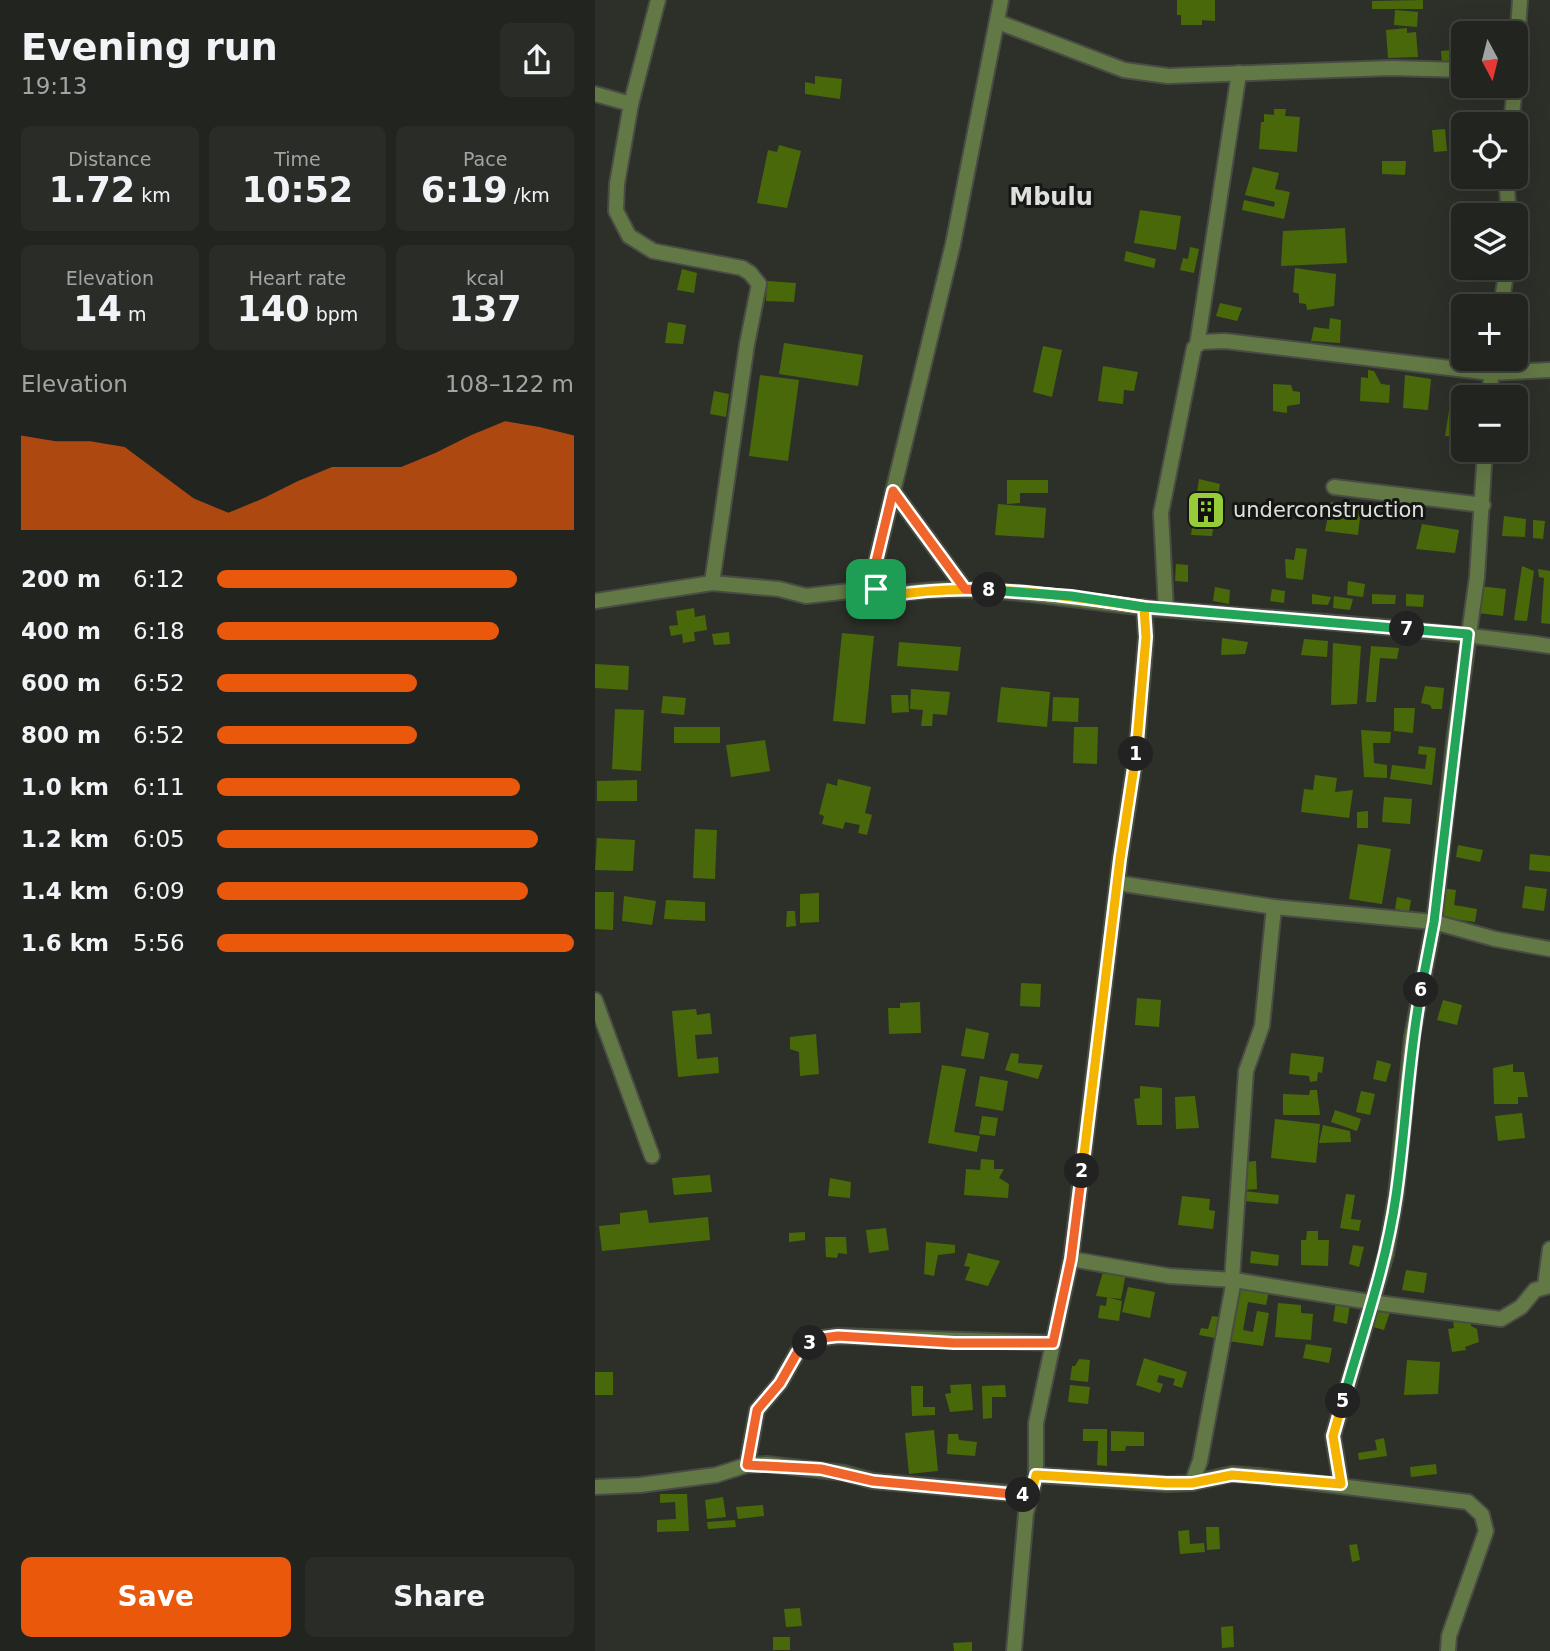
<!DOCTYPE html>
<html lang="en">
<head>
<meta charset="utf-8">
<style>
  body { margin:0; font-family:"DejaVu Sans",sans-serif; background:#2a2c28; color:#f1f3f6; height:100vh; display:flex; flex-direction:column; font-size:26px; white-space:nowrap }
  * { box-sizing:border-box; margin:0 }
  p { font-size:23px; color:#a2a4a4 }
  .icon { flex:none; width:38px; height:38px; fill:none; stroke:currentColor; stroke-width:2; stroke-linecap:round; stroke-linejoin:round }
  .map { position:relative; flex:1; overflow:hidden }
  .sheet { display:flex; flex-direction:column; background:#22241f; width:595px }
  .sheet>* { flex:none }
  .needle { width:46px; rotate:173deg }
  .tools { position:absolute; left:856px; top:21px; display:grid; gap:14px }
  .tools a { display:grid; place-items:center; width:77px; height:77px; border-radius:10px; background:#22241f; box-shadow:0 7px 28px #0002,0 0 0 2px #3f413d; font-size:35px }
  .pin { position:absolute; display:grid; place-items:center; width:60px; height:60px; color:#fff; margin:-30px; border-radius:14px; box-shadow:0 4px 10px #0006 }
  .km { position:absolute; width:35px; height:35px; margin:-18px; border-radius:50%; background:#222; color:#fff; font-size:19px; line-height:35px; text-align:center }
  .round { display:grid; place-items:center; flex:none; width:74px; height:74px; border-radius:10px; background:#2a2c28 }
  .overview { display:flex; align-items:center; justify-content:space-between; height:119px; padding:0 21px }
  h1 { font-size:38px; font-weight:700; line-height:52px }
  .figures { display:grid; grid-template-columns:repeat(3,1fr); gap:10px; height:119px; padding:7px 21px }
  .figures div { display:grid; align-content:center; border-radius:10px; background:#2a2c28; text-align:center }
  .figures b { font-size:35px; font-weight:700 }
  .figures small { font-size:19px; font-weight:400 }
  .figures p { font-size:19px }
  .chart { height:196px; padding:14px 21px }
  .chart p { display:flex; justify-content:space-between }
  .chart svg { width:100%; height:126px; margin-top:7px; fill:#ea580c; opacity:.7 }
  .action { display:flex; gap:14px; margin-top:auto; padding:14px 21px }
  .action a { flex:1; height:80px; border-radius:10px; background:#ea580c; color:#fff; font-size:28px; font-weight:700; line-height:80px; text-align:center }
  .action a+a { background:#2a2c28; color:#f1f3f6 }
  ul { padding:0 21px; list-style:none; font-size:23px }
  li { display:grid; grid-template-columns:112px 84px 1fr; align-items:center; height:52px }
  li i { height:18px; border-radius:9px; background:#ea580c }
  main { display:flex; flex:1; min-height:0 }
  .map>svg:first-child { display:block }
</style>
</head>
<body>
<main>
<section class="sheet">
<div class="overview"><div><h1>Evening run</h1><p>19:13</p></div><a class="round"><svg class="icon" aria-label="share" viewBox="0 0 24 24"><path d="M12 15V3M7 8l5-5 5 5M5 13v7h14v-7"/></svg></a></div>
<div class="figures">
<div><p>Distance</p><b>1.72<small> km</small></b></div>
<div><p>Time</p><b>10:52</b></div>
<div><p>Pace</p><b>6:19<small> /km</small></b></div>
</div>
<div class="figures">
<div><p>Elevation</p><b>14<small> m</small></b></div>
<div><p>Heart rate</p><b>140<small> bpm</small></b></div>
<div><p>kcal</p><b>137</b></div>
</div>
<div class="chart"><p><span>Elevation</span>108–122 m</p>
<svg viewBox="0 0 160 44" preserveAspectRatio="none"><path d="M0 44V11L10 13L20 13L30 15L40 24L50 33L60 38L70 33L80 27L90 22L100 22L110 22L120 17L130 11L140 6L150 8L160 11V44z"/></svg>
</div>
<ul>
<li><b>200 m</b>6:12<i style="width:84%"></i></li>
<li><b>400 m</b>6:18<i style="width:79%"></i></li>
<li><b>600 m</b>6:52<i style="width:56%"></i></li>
<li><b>800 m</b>6:52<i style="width:56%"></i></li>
<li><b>1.0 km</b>6:11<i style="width:85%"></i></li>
<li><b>1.2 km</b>6:05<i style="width:90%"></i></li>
<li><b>1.4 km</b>6:09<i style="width:87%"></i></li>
<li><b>1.6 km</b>5:56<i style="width:100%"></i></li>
</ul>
<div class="action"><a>Save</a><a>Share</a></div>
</section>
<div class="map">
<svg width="955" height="1651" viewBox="0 0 955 1651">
  <rect width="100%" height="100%" fill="#2d3029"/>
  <g fill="#49680a">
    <polygon points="582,0 620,0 620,21 607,20 607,25 586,25 586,15 582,15"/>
    <polygon points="828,0 828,9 777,9 777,1"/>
    <polygon points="800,10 823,12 822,27 799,25"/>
    <polygon points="812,28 812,33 821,32 823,57 793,58 791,30"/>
    <polygon points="868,49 868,61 847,63 846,51"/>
    <polygon points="220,76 247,79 245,99 210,94 210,82 220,84"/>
    <polygon points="679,109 691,109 690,116 705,117 702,152 664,149 666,122 669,122 669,114 679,115"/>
    <polygon points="856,128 868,128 868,151 858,152"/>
    <polygon points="850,129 852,151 839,152 837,130"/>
    <polygon points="184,145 206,151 192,208 162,203 173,150 182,152"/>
    <polygon points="787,161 811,161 810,175 787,174"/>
    <polygon points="658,167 684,173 680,189 695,192 689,219 647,210 649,200 679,207 680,202 650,195"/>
    <polygon points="545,210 586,216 581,250 539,243"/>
    <polygon points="750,228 752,263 686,266 688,231"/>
    <polygon points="595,247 604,249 599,273 585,270 588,258 593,259"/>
    <polygon points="531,251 561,259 559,268 529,261"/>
    <polygon points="700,268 741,274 739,306 712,310 711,304 704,303 704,294 698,292"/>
    <polygon points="87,269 102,273 99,293 82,290"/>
    <polygon points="172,281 201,283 199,302 171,301"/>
    <polygon points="625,303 647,308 642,321 621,316"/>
    <polygon points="857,315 868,315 868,328 856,328"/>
    <polygon points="735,318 746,320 745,343 716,341 719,327 734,329"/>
    <polygon points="73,322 91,325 88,344 70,343"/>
    <polygon points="189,343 268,355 263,386 184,374"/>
    <polygon points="448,346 467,350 457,397 438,392"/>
    <polygon points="508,366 543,372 539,391 529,390 528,404 503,401"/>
    <polygon points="773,370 779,371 786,384 795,385 794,403 765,401 766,377 773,378"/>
    <polygon points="165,375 204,380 193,461 154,456"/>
    <polygon points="810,375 836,379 833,410 808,408"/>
    <polygon points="678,384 696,385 698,391 705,392 705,404 692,406 692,413 678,411"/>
    <polygon points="119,391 134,394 131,417 115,414"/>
    <polygon points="855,404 867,406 865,437 850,436"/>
    <polygon points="921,426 930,428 931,452 920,452"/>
    <polygon points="604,479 625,484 617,536 596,535"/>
    <polygon points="412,480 453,480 453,493 425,493 425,503 412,504"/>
    <polygon points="736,502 766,508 763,535 730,531"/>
    <polygon points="403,504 451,508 449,538 400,535"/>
    <polygon points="909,516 931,519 930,537 907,536"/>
    <polygon points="938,520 950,521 948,539 938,538"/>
    <polygon points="827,524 864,530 860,553 821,549"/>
    <polygon points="701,548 712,549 708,580 691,578 690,559 699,560"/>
    <polygon points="581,564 593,565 593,582 580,581"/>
    <polygon points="927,566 939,571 932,621 919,620"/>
    <polygon points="943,569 955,571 955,624 946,623 949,578 944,577"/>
    <polygon points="753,581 770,584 768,597 752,595"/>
    <polygon points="884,586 911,589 908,616 882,613"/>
    <polygon points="620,587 635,590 634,604 618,601"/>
    <polygon points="677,589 690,591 689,603 675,601"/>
    <polygon points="717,594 736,597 733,605 717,604"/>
    <polygon points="777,594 801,595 800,604 777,604"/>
    <polygon points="811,594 829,595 828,607 811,606"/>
    <polygon points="739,596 758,599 755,610 738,608"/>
    <polygon points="99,608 100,617 110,615 112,630 99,632 100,641 88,643 87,634 76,636 74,626 83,625 81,611"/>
    <polygon points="134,632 135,644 119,645 117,634"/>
    <polygon points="247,633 279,636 270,724 238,721"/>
    <polygon points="627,638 653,642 650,654 626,655"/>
    <polygon points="709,639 733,641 732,657 706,655"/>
    <polygon points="304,642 366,647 363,671 302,666"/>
    <polygon points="738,643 766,646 762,704 736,705"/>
    <polygon points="776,646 804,648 802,659 785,658 781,702 771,702"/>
    <polygon points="0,664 34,666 33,690 0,688"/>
    <polygon points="830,686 849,688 847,709 837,709 835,705 826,703"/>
    <polygon points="406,687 455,692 452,727 402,722"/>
    <polygon points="316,689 355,692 352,715 338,714 337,726 326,726 328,710 315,709"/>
    <polygon points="296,695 313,695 314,712 297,713"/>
    <polygon points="68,696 91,698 89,715 66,713"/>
    <polygon points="458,697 484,698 483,722 457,721"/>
    <polygon points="799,708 820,708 818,733 799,731"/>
    <polygon points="20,709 49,710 46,771 17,769"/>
    <rect x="79" y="727" width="46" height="16"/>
    <polygon points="479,727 503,727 502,764 478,763"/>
    <polygon points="766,730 796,732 795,743 778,743 779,763 792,765 792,778 769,777"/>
    <polygon points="170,740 175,771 136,777 131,745"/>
    <polygon points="824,746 841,748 837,785 795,779 797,765 830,769 832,755 823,754"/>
    <polygon points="720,775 742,778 740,792 758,790 754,818 706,812 709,789 718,790"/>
    <polygon points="243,779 276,787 270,813 277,815 272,835 263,833 265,825 250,822 248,829 227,824 229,816 224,814 232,783 242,786"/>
    <polygon points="42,780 42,801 2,801 2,781"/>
    <polygon points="789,797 817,799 815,824 787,822"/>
    <polygon points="773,811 773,828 762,828 762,812"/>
    <polygon points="100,829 122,830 120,879 98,878"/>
    <polygon points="2,838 40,840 38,871 0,870"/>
    <polygon points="763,844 796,849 787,904 754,899"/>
    <polygon points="863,845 888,850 885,862 861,857"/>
    <polygon points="935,854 955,856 955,872 934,870"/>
    <polygon points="930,886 952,889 949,911 927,908"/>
    <polygon points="847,888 861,890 859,905 882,909 880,922 843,917"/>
    <polygon points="0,892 19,892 18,930 0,929"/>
    <polygon points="224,893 224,922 205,923 205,894"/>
    <polygon points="29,896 61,901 57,925 27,921"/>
    <polygon points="802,897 816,900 814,912 800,909"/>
    <polygon points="71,900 110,902 110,921 69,919"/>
    <polygon points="192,911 200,911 201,926 191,927"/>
    <polygon points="426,983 446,984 445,1007 425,1006"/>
    <polygon points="542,998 566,1000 564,1027 540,1025"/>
    <polygon points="848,1000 867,1005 862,1025 842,1020"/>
    <polygon points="325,1002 326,1033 294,1034 293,1008 305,1008 305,1003"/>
    <polygon points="101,1009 102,1015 115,1013 117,1034 100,1035 102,1059 123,1057 124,1073 83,1077 77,1011"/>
    <polygon points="371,1028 394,1033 389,1059 366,1056"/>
    <polygon points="221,1034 224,1074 205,1076 204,1052 195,1049 195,1037"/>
    <polygon points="416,1053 424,1054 423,1063 448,1065 443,1079 410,1070"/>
    <polygon points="696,1053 729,1057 727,1073 723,1072 722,1081 715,1082 714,1076 694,1074"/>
    <polygon points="782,1060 796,1064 791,1082 778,1079"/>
    <polygon points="918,1064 918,1072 929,1072 933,1097 923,1097 923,1104 899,1104 898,1068"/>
    <polygon points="347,1065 371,1069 359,1132 385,1136 382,1152 333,1143"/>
    <polygon points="385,1076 413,1081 408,1111 380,1106"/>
    <polygon points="545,1086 567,1088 567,1125 542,1125 539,1099 545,1098"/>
    <polygon points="715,1090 722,1090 725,1115 688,1115 688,1094 714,1095"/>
    <polygon points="766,1091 780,1094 775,1115 761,1112"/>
    <polygon points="600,1096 604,1128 581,1129 580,1097"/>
    <polygon points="740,1110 766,1119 762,1131 736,1122"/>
    <polygon points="927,1113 930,1138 903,1141 900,1116"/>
    <polygon points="387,1116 403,1118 400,1136 384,1134"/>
    <polygon points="680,1119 725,1124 721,1163 676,1158"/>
    <polygon points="728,1125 755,1131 756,1142 724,1143"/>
    <polygon points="386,1159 399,1160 399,1169 409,1169 404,1178 414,1184 413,1198 369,1195 371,1169 385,1170"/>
    <polygon points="661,1161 662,1189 650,1190 649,1162"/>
    <polygon points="115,1175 117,1192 79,1195 77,1178"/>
    <polygon points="235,1178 256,1182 255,1198 233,1196"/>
    <polygon points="649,1191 684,1195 683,1204 648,1201"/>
    <polygon points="751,1194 760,1195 756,1219 766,1220 764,1231 745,1228"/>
    <polygon points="587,1196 615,1199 614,1210 620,1211 618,1229 583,1225"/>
    <polygon points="52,1210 54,1223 113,1217 115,1240 7,1251 4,1226 25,1224 25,1213"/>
    <polygon points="291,1228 294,1250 274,1253 271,1230"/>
    <polygon points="712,1231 723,1231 723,1240 734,1240 733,1266 706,1265 706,1240 711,1240"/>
    <polygon points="210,1232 210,1240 194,1242 194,1233"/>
    <polygon points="230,1237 251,1237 252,1254 243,1253 242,1258 231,1257"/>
    <polygon points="331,1242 360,1245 360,1253 343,1255 339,1276 329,1274"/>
    <polygon points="758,1245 769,1247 764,1267 754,1264"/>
    <polygon points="656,1251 684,1255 683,1266 655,1263"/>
    <polygon points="373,1253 405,1261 393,1286 370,1280 375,1267 369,1266"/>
    <polygon points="509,1268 531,1273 526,1299 501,1296"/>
    <polygon points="811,1270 832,1273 829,1293 807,1290"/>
    <polygon points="642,1285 674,1291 671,1305 653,1302 648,1330 658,1332 662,1311 674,1313 668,1346 633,1341"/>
    <polygon points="533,1287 560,1292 555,1318 527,1312"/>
    <polygon points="512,1297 527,1301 524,1321 503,1318 505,1305 511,1306"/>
    <polygon points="756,1298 752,1324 738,1321 741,1302"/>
    <polygon points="683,1303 706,1305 706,1313 718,1314 716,1340 680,1337"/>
    <polygon points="784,1308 795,1312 789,1330 778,1327"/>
    <polygon points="617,1316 624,1317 620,1338 604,1335 606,1328 613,1329"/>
    <polygon points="875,1318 876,1326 882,1329 884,1342 870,1347 871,1350 857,1352 853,1329 859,1328 858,1321"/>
    <polygon points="711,1344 737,1348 734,1363 708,1358"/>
    <polygon points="549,1358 592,1372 587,1388 578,1385 580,1379 564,1375 562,1382 568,1384 565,1393 541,1385"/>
    <polygon points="484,1359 495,1360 493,1382 475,1380 477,1366 480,1366"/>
    <polygon points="812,1360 845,1362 843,1394 809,1395"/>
    <rect x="0" y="1372" width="18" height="23"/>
    <polygon points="376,1384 378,1410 355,1412 350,1394 356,1393 355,1385"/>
    <polygon points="410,1385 411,1397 397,1397 397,1418 388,1419 387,1386"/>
    <polygon points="475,1385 495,1387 493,1404 473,1402"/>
    <polygon points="316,1386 328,1386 328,1407 340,1407 340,1415 317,1416"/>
    <polygon points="488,1429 512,1429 512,1466 502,1465 503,1441 488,1441"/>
    <polygon points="339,1430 343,1471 314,1474 310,1433"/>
    <polygon points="516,1431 549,1432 549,1446 531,1446 530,1451 516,1451"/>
    <polygon points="353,1434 363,1434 364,1440 382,1442 380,1456 352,1454"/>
    <polygon points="789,1438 792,1456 764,1460 763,1453 782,1450 780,1440"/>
    <polygon points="841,1464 842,1474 816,1477 815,1467"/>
    <polygon points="65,1494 92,1494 94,1531 62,1532 62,1520 81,1519 80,1502 65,1503"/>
    <polygon points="128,1497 131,1517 112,1519 110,1500"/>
    <polygon points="168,1505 169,1516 143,1519 141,1507"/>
    <polygon points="140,1520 141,1527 113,1529 112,1522"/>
    <polygon points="611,1527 624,1527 625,1549 612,1550"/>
    <polygon points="594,1530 595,1544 609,1543 610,1552 585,1554 583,1531"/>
    <polygon points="762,1544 765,1560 757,1562 754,1545"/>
    <polygon points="205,1608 207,1626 191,1627 189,1609"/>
    <polygon points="638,1626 639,1647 627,1648 626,1627"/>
    <rect x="178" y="1637" width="17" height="13"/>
    <polygon points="377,1642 377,1651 359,1651 358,1643"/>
  </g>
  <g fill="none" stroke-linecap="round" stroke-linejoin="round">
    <defs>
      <g id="minor">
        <polyline points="63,0 36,104 22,184 21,211 34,236 58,251 147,268 155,273 164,284 152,344 117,583"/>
        <path d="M406,0L358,244L279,570C278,583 280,594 295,595C386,580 464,600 553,608C687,619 822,627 955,646"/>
        <polyline points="403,22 529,70 573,76 797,68 868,70"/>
        <polyline points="920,76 925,0"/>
        <polyline points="0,94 36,104"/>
        <polyline points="916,124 920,86"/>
        <polyline points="911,177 914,215"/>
        <polyline points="906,306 912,268"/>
        <polyline points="602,345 644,73"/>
        <polyline points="894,397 898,359"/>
        <polyline points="739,487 888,505"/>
        <polyline points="298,491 370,589"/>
        <polyline points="0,601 117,583 184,589 211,596 281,588"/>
        <polyline points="571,609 566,513 599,348 606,342 630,341 896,373 955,370"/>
        <polyline points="522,883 679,907 839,922 900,939 955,949"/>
        <polyline points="0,1000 57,1156"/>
        <polyline points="476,1259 574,1276 639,1280 775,1302 906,1319 926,1307 940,1290 955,1286"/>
        <polyline points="637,1279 651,1071 667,1026 679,907"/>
        <polyline points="950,1286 955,1249"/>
        <polyline points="152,1465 162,1410 185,1383 202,1353 220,1339 243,1336 458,1343"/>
        <polyline points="441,1475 572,1484 597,1483 637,1474 664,1476 873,1502 887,1515 891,1531 854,1636 853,1651"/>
        <polyline points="597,1483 605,1461 639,1280"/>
        <polyline points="746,1484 738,1436 791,1254 801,1196 817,1037 839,922 860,734 882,577 890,450"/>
        <polyline points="0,1487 45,1485 121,1475 152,1465 172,1464 249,1473 278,1481 436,1495"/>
        <polyline points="419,1651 431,1513 441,1475 441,1423 476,1259 525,859 541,755 551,637 549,607"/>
      </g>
    </defs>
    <use href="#minor" stroke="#494c45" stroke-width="18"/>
    <use href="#minor" stroke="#637945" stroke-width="14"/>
  </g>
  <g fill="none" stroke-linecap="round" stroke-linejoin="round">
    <defs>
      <path id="split-1" d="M281,589L286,594L295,596C379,581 465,595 549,607L551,637L541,754"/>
      <polyline id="split-2" points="487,1171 525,859 541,754"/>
      <polyline id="split-3" points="215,1343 220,1339 243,1336 359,1343 458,1343 476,1259 487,1171"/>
      <polyline id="split-4" points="215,1343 202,1353 185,1383 162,1410 152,1465 226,1469 278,1481 428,1495"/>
      <polyline id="split-5" points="428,1495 436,1495 441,1475 572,1483 597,1483 637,1475 746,1484 738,1436 748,1401"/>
      <path id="split-6" d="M748,1401C767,1333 791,1266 801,1196C811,1127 813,1058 826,990"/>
      <polyline id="split-7" points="812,629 873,634 839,922 826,990"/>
      <polyline id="split-8" points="394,590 476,596 549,607 812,629"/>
      <polyline id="split-9" points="281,589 279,570 298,491 370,589 394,590"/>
    </defs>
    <use href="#split-1" stroke="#fff" stroke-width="14"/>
    <use href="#split-2" stroke="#fff" stroke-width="14"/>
    <use href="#split-3" stroke="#fff" stroke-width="14"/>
    <use href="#split-4" stroke="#fff" stroke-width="14"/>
    <use href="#split-5" stroke="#fff" stroke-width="14"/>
    <use href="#split-6" stroke="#fff" stroke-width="14"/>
    <use href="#split-7" stroke="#fff" stroke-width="14"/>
    <use href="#split-8" stroke="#fff" stroke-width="14"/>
    <use href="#split-9" stroke="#fff" stroke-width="14"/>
    <use href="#split-1" stroke="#f5b400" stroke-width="9"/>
    <use href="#split-2" stroke="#f5b400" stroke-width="9"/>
    <use href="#split-3" stroke="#f0652b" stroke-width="9"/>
    <use href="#split-4" stroke="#f0652b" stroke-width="9"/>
    <use href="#split-5" stroke="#f5b400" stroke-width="9"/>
    <use href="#split-6" stroke="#22a559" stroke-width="9"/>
    <use href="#split-7" stroke="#22a559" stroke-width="9"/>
    <use href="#split-8" stroke="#22a559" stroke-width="9"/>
    <use href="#split-9" stroke="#f0652b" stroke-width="9"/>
  </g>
  <defs>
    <symbol id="building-square" viewBox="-11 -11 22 22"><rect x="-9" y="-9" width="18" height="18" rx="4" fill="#97cc39" stroke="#161714"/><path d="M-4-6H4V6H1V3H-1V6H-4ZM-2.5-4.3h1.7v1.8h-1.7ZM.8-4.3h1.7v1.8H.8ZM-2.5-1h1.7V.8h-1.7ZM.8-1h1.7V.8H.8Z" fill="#111"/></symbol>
  </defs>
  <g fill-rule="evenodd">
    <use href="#building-square" x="589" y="488" width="44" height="44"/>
  </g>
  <g text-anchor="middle" stroke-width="6" stroke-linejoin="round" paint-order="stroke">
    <g font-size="21" fill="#dee0db" stroke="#161714" text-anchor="start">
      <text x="638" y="517">underconstruction</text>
    </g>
    <g font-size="24" font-weight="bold" fill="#dee0db" stroke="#161714">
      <text x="456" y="205">Mbulu</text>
    </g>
  </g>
</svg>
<div class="tools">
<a><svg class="needle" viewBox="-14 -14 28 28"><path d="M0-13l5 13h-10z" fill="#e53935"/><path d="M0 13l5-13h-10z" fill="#a2a4a4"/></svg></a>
<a><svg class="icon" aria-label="locate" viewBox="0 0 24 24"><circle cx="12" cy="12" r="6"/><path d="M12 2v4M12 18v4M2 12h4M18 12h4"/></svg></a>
<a><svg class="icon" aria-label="layers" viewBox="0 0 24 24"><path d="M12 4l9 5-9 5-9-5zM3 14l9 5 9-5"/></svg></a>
<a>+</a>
<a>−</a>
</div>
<div class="pin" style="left:281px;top:589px;background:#1e9e55"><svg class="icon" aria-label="arrive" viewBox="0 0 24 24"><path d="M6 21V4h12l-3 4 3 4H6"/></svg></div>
<b class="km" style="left:541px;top:754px">1</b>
<b class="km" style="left:487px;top:1171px">2</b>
<b class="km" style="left:215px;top:1343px">3</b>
<b class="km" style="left:428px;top:1495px">4</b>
<b class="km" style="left:748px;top:1401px">5</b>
<b class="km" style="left:826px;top:990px">6</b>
<b class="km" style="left:812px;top:629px">7</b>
<b class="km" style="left:394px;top:590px">8</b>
</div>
</main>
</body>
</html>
